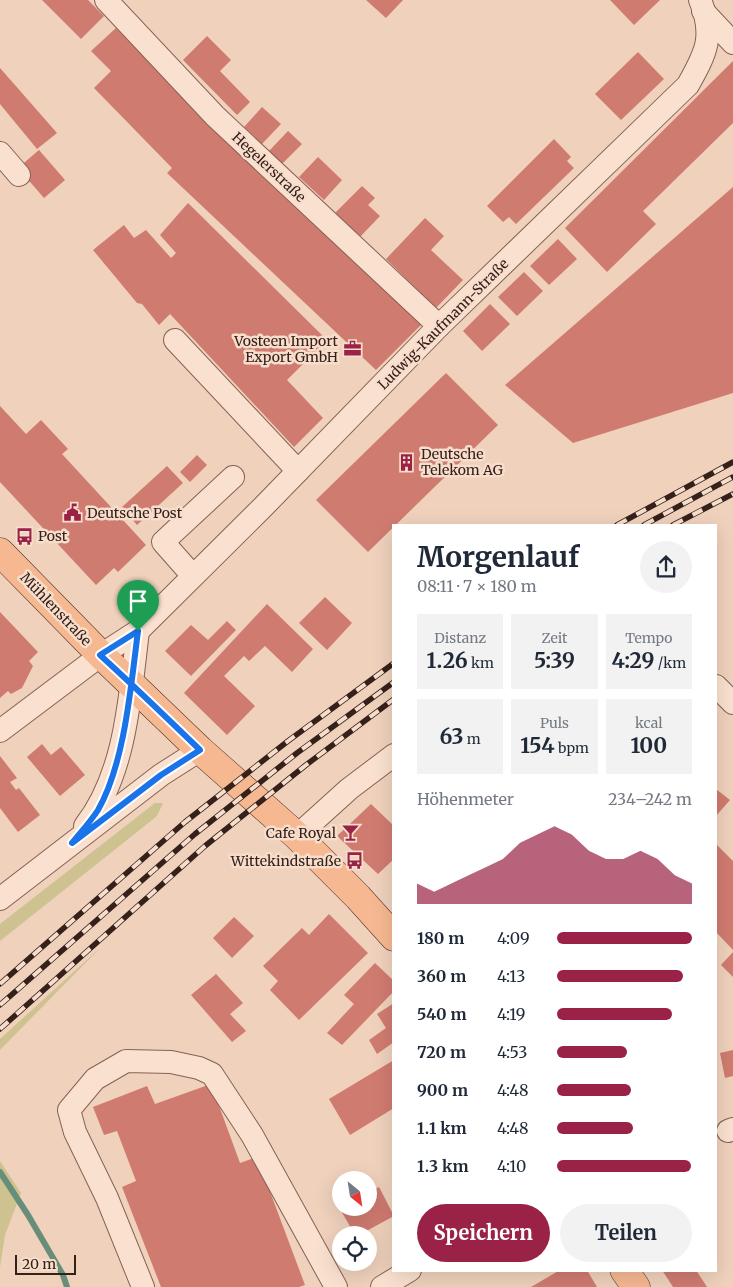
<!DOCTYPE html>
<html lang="de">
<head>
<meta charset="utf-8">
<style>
  body { margin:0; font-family:Merriweather,serif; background:#f2f2f3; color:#1f2937; height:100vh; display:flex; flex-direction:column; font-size:19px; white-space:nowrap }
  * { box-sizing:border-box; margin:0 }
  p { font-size:16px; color:#747a83 }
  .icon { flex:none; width:28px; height:28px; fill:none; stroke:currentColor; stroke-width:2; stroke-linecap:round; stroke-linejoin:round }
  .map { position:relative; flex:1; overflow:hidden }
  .panel { position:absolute; left:392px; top:524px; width:325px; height:748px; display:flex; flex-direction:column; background:#fff; border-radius:0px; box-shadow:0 5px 20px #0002 }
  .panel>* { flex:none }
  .needle { width:32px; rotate:150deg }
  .fabs { position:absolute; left:332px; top:1171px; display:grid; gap:10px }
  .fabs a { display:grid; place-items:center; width:45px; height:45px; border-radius:50%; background:#fff; box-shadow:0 5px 20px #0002; font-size:25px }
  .scale { position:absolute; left:15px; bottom:12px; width:61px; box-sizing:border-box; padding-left:5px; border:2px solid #36201a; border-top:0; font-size:14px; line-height:18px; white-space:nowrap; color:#36201a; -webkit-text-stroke:4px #f7decc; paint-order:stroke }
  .pin { position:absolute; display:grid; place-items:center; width:42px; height:42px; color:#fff; margin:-51px -21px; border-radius:50% 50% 50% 0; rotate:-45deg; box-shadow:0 0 5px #0007 }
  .pin .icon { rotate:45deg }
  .round { display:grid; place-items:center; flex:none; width:52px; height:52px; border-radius:26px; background:#f2f2f3 }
  .summary { display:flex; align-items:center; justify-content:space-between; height:85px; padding:0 25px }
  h1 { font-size:28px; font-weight:700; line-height:38px }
  .stats { display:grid; grid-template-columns:repeat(3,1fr); gap:8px; height:85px; padding:5px 25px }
  .stats div { display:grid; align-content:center; border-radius:0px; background:#f2f2f3; text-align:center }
  .stats b { font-size:21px; font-weight:700 }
  .stats small { font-size:14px; font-weight:400 }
  .stats p { font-size:14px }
  .chart { height:140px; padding:10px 25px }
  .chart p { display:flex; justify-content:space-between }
  .chart svg { width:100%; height:90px; margin-top:5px; fill:#992246; opacity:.7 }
  .cta { display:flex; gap:10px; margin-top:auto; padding:10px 25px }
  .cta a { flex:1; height:58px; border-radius:30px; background:#992246; color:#fff; font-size:20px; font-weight:700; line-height:58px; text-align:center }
  .cta a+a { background:#f2f2f3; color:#1f2937 }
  ul { padding:0 25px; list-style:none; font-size:16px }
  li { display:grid; grid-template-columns:80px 60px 1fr; align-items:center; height:38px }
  li i { height:12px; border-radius:6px; background:#992246 }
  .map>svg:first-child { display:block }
</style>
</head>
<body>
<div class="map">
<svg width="733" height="1287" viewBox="0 0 733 1287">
  <rect width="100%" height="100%" fill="#efd1bc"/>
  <g fill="#cdc290">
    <polygon points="155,803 163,803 157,816 0,941 0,924"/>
    <polygon points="101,947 0,1050 0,1039"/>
    <polygon points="0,1161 21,1193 5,1235 0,1267"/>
  </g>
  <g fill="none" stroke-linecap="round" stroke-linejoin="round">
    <polyline stroke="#688e79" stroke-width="6" points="0,1172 28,1215 63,1275 67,1287"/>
  </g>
  <g fill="#d07b70">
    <polygon points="42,0 88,0 104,16 81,39"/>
    <polygon points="366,0 403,0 386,18"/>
    <polygon points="610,0 660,0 634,25"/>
    <polygon points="116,28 211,127 422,324 376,370 167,173 172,168 94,88 111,71 91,51"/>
    <polygon points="207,36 231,60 220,71 250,102 237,115 183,60"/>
    <polygon points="638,52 664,79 621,120 595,94"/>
    <polygon points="733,61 733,123 643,211 656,224 607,272 565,228"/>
    <polygon points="0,68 57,133 37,149 0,104"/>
    <polygon points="262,107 281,124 262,144 244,127"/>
    <polygon points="288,131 302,144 282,164 269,151"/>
    <polygon points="554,139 571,157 567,161 574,168 516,224 509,217 503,222 487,206"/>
    <polygon points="39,150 65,180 44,198 18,168"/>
    <polygon points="318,157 342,180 324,200 299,177"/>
    <polygon points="362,186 375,198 368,205 380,216 360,237 335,213"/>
    <polygon points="733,187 733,393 573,443 505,385"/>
    <polygon points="188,203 327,340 287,380 323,418 294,447 170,314 159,325 142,304 137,303 93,250 124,225 134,238 146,230 171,258 176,253 160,235"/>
    <polygon points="425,218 444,236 431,250 463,280 436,308 386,259"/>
    <polygon points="558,239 577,259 549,285 530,266"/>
    <polygon points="524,272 543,291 517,316 498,297"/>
    <polygon points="490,304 510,324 482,351 463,331"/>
    <polygon points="446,373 498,425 368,552 316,500"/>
    <polygon points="0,406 26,434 41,420 68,449 62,454 146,545 118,572 114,568 96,585 0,482"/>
    <polygon points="197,455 207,465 190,482 180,472"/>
    <polygon points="167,466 183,483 137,525 122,507"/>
    <polygon points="325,597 352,623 327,650 299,623"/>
    <polygon points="267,604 313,649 292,672 265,646 249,661 244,656 224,676 255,706 227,735 184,693"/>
    <polygon points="0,612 38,652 29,661 33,666 22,688 11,694 8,691 0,698"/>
    <polygon points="227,621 236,630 191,676 165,651 191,625 208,640"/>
    <polygon points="42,744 51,755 61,747 85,775 60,796 27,757"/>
    <polygon points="0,756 17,778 10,782 16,790 19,788 40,815 18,832 0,808"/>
    <polygon points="716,789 730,800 716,816"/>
    <polygon points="371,804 394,826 394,859 378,874 337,836"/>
    <polygon points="716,844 733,861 733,950 716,932"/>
    <polygon points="329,914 368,953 299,1020 270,990 278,981 263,966 302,928 309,935"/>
    <polygon points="234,917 254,936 232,958 213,938"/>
    <polygon points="733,952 733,977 721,965"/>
    <polygon points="375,963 394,981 394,991 342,1045 327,1033 354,1004 344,995"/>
    <polygon points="216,974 243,1003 230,1014 246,1031 232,1042 191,995"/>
    <polygon points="394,1003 394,1042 377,1054 369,1040 386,1028 377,1014"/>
    <polygon points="733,1050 733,1076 725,1078 720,1053"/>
    <polygon points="394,1060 394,1108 350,1135 329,1099"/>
    <polygon points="211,1084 240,1163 257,1157 305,1285 299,1287 161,1287 122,1187 136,1181 117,1131 104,1135 93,1107 147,1086 155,1104"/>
    <polygon points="379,1187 394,1216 359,1235 355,1235 340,1209 369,1208 369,1192"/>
    <polygon points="560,1270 587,1270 597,1287 531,1287"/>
    <polygon points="662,1270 696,1270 707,1287 673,1287"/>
  </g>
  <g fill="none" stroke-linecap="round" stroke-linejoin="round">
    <defs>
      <g id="minor">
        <polyline points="106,0 215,116 439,326"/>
        <polyline points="703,11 733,43"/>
        <polyline points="0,153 19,175"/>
        <polyline points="175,340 298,471"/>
        <polyline points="193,576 163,542 233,477"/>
        <polyline points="716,686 733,703"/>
        <path d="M0,731L101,655L138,631L262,508L439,326L688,85C706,53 715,36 700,0"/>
        <path d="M85,826C126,774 130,695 138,631"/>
        <polyline points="297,836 349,789 394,755"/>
        <polyline points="0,899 161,775 200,750"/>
        <polyline points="728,1131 733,1129"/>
        <polyline points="143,1287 107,1198 75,1132 69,1110 95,1079 126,1061 171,1062 199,1068 212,1074 252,1135 336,1287"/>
        <polyline points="382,1287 410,1270"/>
      </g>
      <g id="major">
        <polyline points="0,552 101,655 200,750 297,836 358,897 394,937"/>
        <polyline points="624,1270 636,1287"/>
      </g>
    </defs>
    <use href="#minor" stroke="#876155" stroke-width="24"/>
    <use href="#major" stroke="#54312a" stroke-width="29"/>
    <use href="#minor" stroke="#fae1cf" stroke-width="22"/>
    <use href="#major" stroke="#f6b891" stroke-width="28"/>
    <defs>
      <g id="rail">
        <polyline points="617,525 733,462"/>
        <polyline points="644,525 733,477"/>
        <polyline points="673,525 733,494"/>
        <polyline points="0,984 185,822 288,741 394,663"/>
        <polyline points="0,1005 195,834 297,753 394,682"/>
        <polyline points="0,1029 205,846 306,765 394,699"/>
      </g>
    </defs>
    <use href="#rail" stroke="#36201a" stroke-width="5.5"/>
    <use href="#rail" stroke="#f7decc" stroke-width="4" stroke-dasharray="11" stroke-linecap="butt"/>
  </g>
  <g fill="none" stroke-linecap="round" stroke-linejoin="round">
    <defs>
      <path id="route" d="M138,631C131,684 125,763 98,810C91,821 81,832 72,843L161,775L200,750C167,718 134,686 100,655L138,631"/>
    </defs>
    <use href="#route" stroke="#fff" stroke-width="10"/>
    <use href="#route" stroke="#1a73e8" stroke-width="6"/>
  </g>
  <defs>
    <symbol id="office-bare" viewBox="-9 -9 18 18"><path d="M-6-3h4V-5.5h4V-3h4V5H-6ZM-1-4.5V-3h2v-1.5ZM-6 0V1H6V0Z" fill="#992246" stroke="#f7decc" stroke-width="2.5" paint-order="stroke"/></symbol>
    <symbol id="building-bare" viewBox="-9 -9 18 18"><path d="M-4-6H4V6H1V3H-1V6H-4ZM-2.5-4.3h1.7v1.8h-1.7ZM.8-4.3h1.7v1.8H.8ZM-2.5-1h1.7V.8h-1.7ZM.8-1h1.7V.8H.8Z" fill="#992246" stroke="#f7decc" stroke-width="2.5" paint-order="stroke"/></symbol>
    <symbol id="civic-bare" viewBox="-9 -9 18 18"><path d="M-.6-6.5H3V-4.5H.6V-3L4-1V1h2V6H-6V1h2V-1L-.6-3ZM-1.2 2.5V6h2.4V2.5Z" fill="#992246" stroke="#f7decc" stroke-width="2.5" paint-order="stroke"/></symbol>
    <symbol id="bus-bare" viewBox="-9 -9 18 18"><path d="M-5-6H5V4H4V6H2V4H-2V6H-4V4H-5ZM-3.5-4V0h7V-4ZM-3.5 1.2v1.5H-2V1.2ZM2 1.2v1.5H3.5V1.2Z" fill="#992246" stroke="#f7decc" stroke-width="2.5" paint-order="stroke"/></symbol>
    <symbol id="bar-bare" viewBox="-9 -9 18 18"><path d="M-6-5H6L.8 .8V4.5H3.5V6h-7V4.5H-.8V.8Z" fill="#992246" stroke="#f7decc" stroke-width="2.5" paint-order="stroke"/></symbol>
  </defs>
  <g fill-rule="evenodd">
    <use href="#office-bare" x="340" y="336" width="25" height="25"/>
    <use href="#building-bare" x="394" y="450" width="25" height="25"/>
    <use href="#civic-bare" x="60" y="500" width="25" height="25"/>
    <use href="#bus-bare" x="12" y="524" width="25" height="25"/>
    <use href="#bar-bare" x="338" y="820" width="25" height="25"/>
    <use href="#bus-bare" x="342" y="848" width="25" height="25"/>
  </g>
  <g text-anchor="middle" stroke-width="5" stroke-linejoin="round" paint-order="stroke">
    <g font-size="14" fill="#36201a" stroke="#f7decc">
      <text transform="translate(269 167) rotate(43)" y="5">Hegelerstraße</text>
      <text transform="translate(443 324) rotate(-45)" y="5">Ludwig-Kaufmann-Straße</text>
      <text transform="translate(56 609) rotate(46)" y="5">Mühlenstraße</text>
    </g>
    <g font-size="14" fill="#36201a" stroke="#f7decc" text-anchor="end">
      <text x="338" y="346">Vosteen Import<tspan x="338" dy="16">Export GmbH</tspan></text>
      <text x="421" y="459" text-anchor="start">Deutsche<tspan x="421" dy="16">Telekom AG</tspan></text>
      <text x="87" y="518" text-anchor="start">Deutsche Post</text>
      <text x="38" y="541" text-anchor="start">Post</text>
      <text x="336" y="838">Cafe Royal</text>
      <text x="341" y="866">Wittekindstraße</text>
    </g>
  </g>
</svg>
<div class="fabs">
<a><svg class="needle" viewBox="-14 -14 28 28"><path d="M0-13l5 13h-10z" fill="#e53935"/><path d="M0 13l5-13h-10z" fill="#747a83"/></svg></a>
<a><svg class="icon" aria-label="locate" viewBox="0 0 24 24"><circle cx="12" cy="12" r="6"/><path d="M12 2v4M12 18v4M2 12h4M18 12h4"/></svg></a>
</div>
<div class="scale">20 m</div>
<div class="pin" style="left:138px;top:631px;background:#1e9e55"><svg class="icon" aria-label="arrive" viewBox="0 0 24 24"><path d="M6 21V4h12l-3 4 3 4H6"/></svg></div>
<section class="panel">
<div class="summary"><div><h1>Morgenlauf</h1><p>08:11 · 7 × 180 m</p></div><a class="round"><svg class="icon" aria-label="share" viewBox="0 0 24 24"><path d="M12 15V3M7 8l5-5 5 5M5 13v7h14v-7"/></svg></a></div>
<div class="stats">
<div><p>Distanz</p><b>1.26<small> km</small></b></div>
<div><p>Zeit</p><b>5:39</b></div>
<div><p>Tempo</p><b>4:29<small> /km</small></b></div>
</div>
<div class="stats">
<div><b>63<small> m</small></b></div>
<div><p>Puls</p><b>154<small> bpm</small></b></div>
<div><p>kcal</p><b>100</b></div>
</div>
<div class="chart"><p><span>Höhenmeter</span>234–242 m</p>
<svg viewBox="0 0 160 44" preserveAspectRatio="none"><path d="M0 44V34L10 38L20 34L30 30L40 26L50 22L60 14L70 10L80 6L90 10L100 18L110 22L120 22L130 18L140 22L150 30L160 34V44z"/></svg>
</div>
<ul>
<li><b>180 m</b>4:09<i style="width:100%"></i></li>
<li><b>360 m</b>4:13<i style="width:93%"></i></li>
<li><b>540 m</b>4:19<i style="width:85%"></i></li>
<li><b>720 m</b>4:53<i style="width:52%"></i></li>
<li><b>900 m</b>4:48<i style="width:55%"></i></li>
<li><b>1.1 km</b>4:48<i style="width:56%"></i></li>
<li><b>1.3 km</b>4:10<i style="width:99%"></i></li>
</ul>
<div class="cta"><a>Speichern</a><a>Teilen</a></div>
</section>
</div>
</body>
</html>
